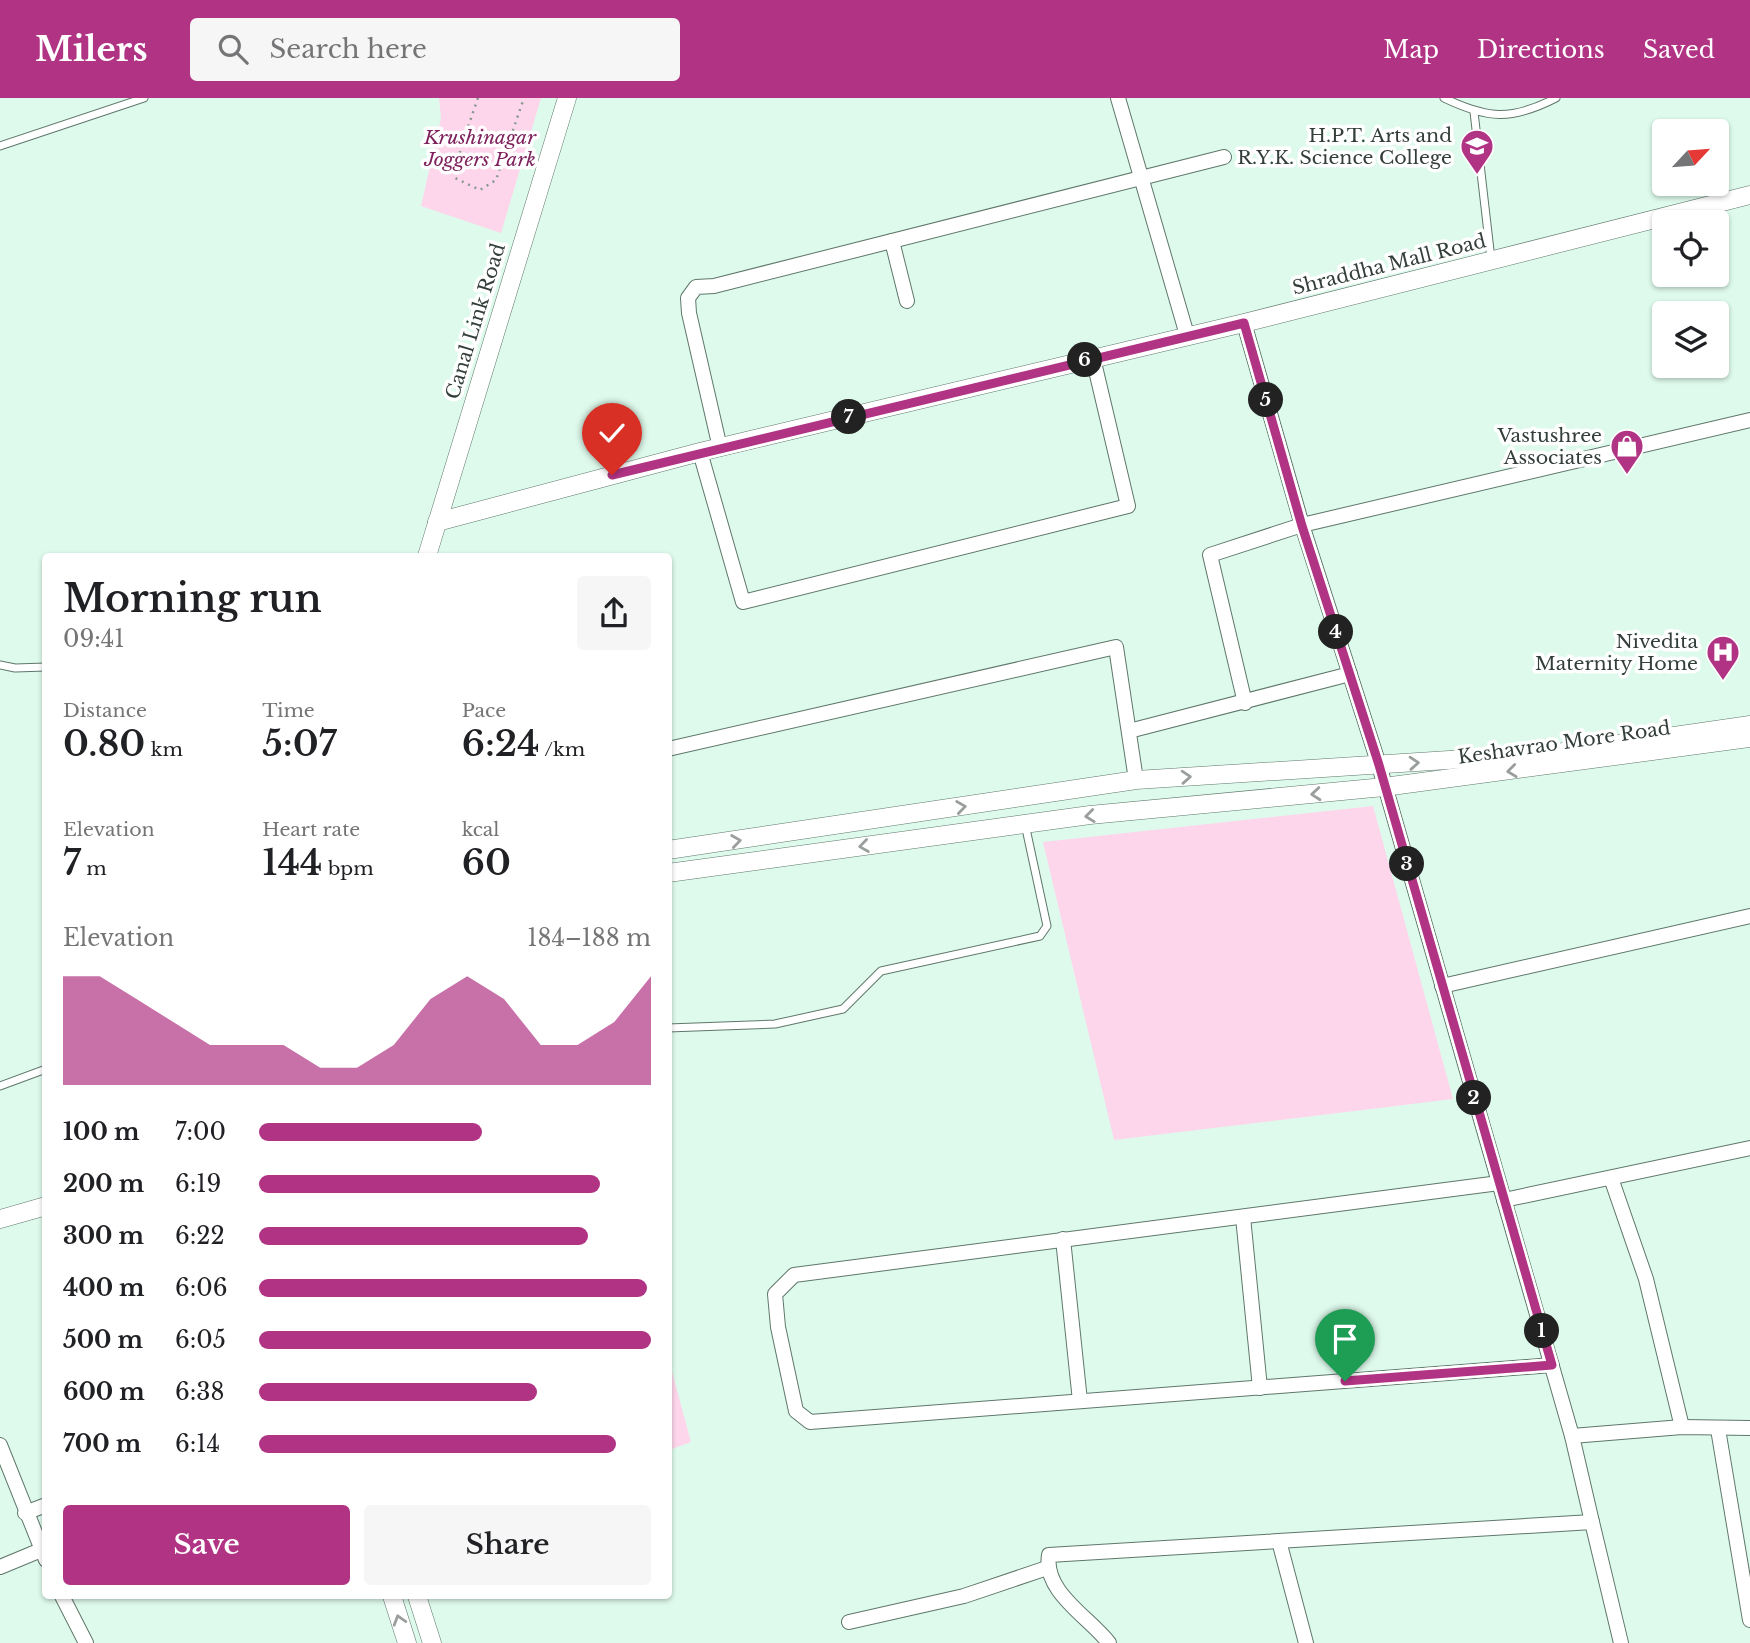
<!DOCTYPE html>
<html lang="en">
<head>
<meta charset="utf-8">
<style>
  body { margin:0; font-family:"Libre Baskerville",serif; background:#f6f6f6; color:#202124; height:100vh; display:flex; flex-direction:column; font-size:26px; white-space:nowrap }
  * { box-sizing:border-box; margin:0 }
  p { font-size:23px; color:#757577 }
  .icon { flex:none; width:38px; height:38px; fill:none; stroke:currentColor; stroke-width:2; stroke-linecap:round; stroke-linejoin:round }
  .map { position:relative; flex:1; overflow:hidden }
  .drawer { position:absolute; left:42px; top:455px; width:630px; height:1046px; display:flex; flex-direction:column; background:#fff; border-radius:7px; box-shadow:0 2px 5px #0004 }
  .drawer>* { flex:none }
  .needle { width:46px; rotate:64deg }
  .fabs { position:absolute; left:1652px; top:21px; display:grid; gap:14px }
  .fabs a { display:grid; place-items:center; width:77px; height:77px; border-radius:7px; background:#fff; box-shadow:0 2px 5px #0004; font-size:35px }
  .pin { position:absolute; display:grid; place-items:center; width:60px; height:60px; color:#fff; margin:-72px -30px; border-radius:50% 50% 50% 0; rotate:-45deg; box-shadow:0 0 7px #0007 }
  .pin .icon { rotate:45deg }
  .km { position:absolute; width:35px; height:35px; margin:-18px; border-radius:50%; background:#222; color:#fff; font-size:19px; line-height:35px; text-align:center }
  .round { display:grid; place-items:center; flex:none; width:74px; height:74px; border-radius:7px; background:#f6f6f6 }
  .head { display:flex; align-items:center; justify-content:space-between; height:119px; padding:0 21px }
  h1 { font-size:38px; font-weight:600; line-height:52px }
  .figures { display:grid; grid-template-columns:repeat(3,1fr); gap:10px; height:119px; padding:7px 21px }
  .figures div { display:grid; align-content:center }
  .figures b { font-size:35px; font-weight:600 }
  .figures small { font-size:19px; font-weight:400 }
  .figures p { font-size:19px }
  .chart { height:196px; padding:14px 21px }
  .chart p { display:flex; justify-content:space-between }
  .chart svg { width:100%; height:126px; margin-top:7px; fill:#b13484; opacity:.7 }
  .cta { display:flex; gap:14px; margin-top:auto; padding:14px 21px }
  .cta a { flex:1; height:80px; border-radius:7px; background:#b13484; color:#fff; font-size:28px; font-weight:600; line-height:80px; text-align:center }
  .cta a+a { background:#f6f6f6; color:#202124 }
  ul { padding:0 21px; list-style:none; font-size:23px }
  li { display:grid; grid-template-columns:112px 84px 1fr; align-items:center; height:52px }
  li i { height:18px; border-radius:9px; background:#b13484 }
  header { display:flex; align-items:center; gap:42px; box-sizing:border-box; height:98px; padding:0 35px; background:#b13484; color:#fff }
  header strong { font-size:33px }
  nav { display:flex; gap:38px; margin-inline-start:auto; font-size:24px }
  .search { width:490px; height:63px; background:#f6f6f6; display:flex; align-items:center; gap:18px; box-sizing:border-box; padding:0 24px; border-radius:7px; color:#757577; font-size:26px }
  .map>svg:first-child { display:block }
</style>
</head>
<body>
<header>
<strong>Milers</strong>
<div class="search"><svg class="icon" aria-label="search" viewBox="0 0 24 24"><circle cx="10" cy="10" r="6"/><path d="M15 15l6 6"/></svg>Search here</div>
<nav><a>Map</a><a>Directions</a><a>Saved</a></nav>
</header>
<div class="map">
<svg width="1750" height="1545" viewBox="0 0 1750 1545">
  <rect width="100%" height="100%" fill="#defaec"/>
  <g fill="#fed6eb">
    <polygon points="439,0 541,0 501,135 421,108 441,20"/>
    <polygon points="1373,708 1453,1001 1114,1042 1043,744"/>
    <polygon points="668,1259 691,1344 669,1352 668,1352"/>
  </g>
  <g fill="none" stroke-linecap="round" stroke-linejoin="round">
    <defs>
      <g id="service">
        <path d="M1444,0C1488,21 1511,23 1556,0"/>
        <polyline points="1474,14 1491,161"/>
        <polyline points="0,48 144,0"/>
        <polyline points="0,567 15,570 46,569"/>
        <polyline points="668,930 775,926 843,911 881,873 1040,838 1047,828 1025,726"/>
        <polyline points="0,988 46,971"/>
      </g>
      <g id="minor">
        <polyline points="1118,0 1187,237"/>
        <polyline points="892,143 907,203"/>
        <polyline points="1244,225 1302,427 1210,457 1245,605"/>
        <polyline points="720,350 689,215 688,200 696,189 714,188 1224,59"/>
        <polyline points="700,354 743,504 1128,408 1093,260"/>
        <polyline points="1129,633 1350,576"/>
        <polyline points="668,651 1116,549 1136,682"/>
        <polyline points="1442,888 1750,818"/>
        <polyline points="1611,1080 1646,1181 1682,1329"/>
        <polyline points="1499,1085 794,1177 775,1196 778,1229 796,1313 810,1324 1552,1267"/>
        <polyline points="1504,1102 1750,1050"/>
        <polyline points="1243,1119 1260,1290"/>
        <polyline points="1063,1141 1080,1303"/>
        <polyline points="1718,1331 1750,1522"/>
        <polyline points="1572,1338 1379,667 1302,427 1750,322"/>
        <polyline points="0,1347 46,1462"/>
        <polyline points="25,1415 46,1407"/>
        <polyline points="1592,1424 1572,1338 1682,1329 1750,1330"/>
        <polyline points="1279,1443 1306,1545"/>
        <polyline points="0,1469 41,1452"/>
        <polyline points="62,1498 86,1545"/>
        <polyline points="849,1524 964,1498 1047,1470"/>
        <path d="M1109,1545C1089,1519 1043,1494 1049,1457L1592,1424L1621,1545"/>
      </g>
      <g id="tertiary">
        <polyline points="437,424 700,354 1244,225 1750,97"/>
        <polyline points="427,458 567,0"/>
        <polyline points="668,752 1136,682 1557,655 1750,627"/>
        <polyline points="668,775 1090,717 1384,689 1750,640"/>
        <polyline points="0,1121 46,1108"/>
        <polyline points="392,1498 407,1545"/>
        <polyline points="417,1498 432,1545"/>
      </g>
    </defs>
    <use href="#service" stroke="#5f776b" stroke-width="9"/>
    <use href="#minor" stroke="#5f776b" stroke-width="16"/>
    <use href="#tertiary" stroke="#5f776b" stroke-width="19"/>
    <polyline stroke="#869990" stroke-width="2.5" stroke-dasharray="2 5" stroke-linecap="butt" points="478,0 461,49 455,80 480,92 496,82 524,0"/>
    <use href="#service" stroke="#fff" stroke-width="7"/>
    <use href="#minor" stroke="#fff" stroke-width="14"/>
    <use href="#tertiary" stroke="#fff" stroke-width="18"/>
  </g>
  <defs><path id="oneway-chevron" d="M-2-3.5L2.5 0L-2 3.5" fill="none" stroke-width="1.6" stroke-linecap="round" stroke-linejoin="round" transform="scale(1.75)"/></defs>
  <g stroke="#9a9f9c">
    <use href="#oneway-chevron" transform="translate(1414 665) rotate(-4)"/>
    <use href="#oneway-chevron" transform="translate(1512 673) rotate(173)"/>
    <use href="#oneway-chevron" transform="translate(1186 679) rotate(-4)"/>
    <use href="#oneway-chevron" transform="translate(1316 696) rotate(175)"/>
    <use href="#oneway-chevron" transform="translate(961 709) rotate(-8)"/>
    <use href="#oneway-chevron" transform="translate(1090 718) rotate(173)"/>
    <use href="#oneway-chevron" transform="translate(736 743) rotate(-8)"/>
    <use href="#oneway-chevron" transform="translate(864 748) rotate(172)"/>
    <use href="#oneway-chevron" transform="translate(399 1522) rotate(-107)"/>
  </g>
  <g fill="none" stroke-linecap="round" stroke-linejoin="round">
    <defs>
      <polyline id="route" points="612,377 1244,225 1302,428 1379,667 1552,1267 1345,1283"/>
    </defs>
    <use href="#route" stroke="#fff" stroke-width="14"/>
    <use href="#route" stroke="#b13484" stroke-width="9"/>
  </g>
  <defs>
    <symbol id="university-pin" viewBox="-11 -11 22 30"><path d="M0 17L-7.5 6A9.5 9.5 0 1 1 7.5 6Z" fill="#b13484" stroke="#fff"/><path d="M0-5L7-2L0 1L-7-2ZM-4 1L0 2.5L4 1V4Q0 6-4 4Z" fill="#fff"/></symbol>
    <symbol id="shop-pin" viewBox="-11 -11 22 30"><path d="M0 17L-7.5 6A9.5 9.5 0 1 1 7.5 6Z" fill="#b13484" stroke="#fff"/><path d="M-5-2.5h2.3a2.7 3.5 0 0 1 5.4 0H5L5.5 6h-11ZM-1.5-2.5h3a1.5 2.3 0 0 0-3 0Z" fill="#fff"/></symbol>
    <symbol id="hospital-pin" viewBox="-11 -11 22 30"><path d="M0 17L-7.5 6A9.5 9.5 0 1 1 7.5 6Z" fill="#b13484" stroke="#fff"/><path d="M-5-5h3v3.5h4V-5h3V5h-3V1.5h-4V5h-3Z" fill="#fff"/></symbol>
  </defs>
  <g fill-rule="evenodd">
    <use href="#university-pin" x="1458" y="29" width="38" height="52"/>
    <use href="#shop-pin" x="1608" y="329" width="38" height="52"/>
    <use href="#hospital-pin" x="1704" y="535" width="38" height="52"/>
  </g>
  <g text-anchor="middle" stroke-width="7" stroke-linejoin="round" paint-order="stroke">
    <g font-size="19" fill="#343f3a" stroke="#fff" text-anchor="end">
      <text x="1452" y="44">H.P.T. Arts and<tspan x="1452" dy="22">R.Y.K. Science College</tspan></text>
      <text x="1602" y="344">Vastushree<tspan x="1602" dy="22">Associates</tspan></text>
      <text x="1698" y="550">Nivedita<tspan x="1698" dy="22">Maternity Home</tspan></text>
    </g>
    <g font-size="19" font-style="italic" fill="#7d225c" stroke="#fff">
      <text x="480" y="46">Krushinagar<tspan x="480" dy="22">Joggers Park</tspan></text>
    </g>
    <g font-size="19" fill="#343f3a" stroke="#fff">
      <text transform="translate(1389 166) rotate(-14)" y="7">Shraddha Mall Road</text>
      <text transform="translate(475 223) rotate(-73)" y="7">Canal Link Road</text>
      <text transform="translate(1564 644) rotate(-8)" y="7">Keshavrao More Road</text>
    </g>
  </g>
</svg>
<div class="fabs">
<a><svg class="needle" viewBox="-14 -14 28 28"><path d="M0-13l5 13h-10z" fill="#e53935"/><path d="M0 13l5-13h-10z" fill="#757577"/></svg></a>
<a><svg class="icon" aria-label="locate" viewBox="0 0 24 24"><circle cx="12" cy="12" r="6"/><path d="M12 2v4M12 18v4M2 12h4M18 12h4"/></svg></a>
<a><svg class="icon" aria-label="layers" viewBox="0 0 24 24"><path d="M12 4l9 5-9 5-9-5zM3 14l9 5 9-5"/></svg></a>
</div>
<div class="pin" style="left:1345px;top:1283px;background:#1e9e55"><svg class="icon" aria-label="arrive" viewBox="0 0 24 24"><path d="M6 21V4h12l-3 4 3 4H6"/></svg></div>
<div class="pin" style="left:612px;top:377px;background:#d93025"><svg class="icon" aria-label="check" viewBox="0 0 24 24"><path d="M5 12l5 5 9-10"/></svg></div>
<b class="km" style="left:1542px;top:1233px">1</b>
<b class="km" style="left:1474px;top:1000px">2</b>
<b class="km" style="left:1407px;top:766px">3</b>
<b class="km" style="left:1336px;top:534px">4</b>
<b class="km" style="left:1266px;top:302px">5</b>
<b class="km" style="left:1085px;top:262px">6</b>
<b class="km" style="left:849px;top:319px">7</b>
<section class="drawer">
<div class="head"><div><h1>Morning run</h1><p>09:41</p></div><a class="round"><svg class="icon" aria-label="share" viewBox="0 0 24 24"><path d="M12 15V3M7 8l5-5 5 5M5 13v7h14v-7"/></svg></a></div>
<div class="figures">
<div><p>Distance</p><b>0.80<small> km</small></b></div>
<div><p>Time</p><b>5:07</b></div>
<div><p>Pace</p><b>6:24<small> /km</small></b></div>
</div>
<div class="figures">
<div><p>Elevation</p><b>7<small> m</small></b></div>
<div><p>Heart rate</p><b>144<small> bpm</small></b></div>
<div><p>kcal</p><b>60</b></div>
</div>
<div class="chart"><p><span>Elevation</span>184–188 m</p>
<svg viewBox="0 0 160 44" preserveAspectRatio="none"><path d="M0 44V6L10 6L20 14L30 22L40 30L50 30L60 30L70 38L80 38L90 30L100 14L110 6L120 14L130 30L140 30L150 22L160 6V44z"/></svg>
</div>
<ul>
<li><b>100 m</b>7:00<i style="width:57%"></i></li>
<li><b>200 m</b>6:19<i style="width:87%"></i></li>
<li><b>300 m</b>6:22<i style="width:84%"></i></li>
<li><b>400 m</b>6:06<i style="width:99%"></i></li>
<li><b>500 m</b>6:05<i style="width:100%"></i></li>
<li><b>600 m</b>6:38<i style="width:71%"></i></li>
<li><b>700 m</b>6:14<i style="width:91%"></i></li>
</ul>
<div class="cta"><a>Save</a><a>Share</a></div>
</section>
</div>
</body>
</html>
